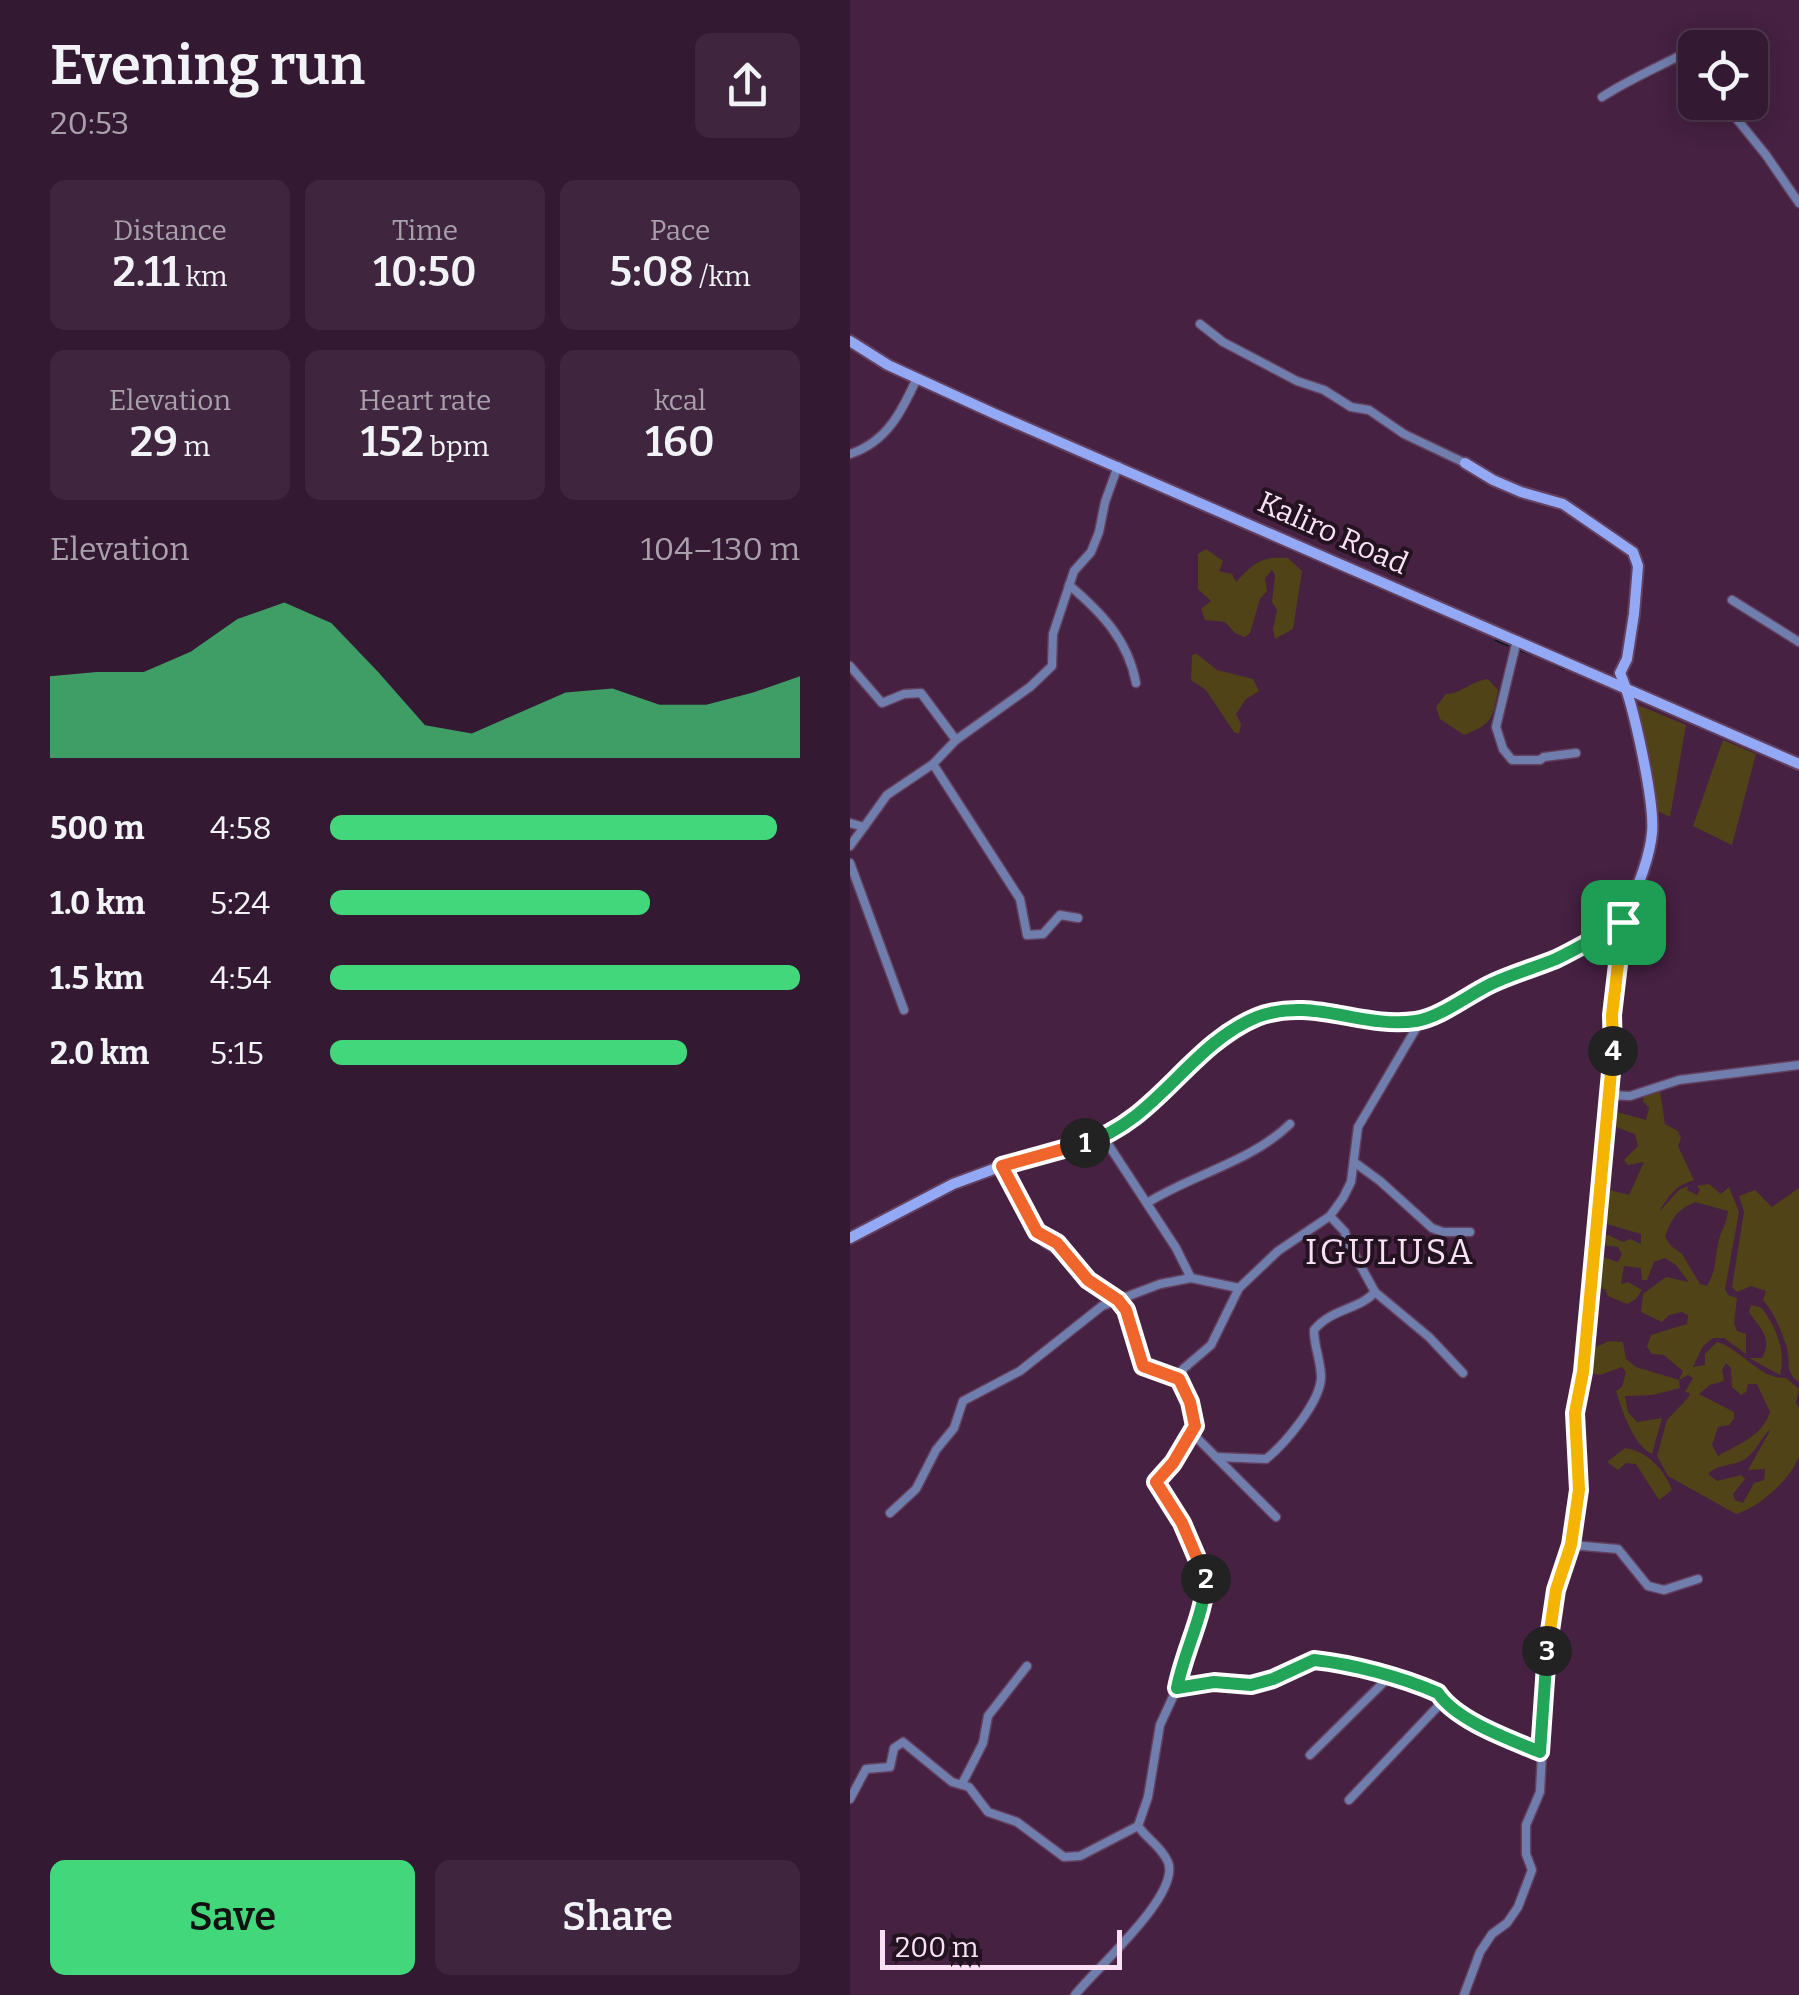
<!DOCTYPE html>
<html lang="en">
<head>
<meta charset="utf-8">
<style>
  body { margin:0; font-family:Bitter,serif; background:#3f263e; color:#f1f3f6; height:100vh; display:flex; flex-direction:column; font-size:38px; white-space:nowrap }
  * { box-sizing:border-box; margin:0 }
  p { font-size:32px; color:#a9a0ac }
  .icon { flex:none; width:55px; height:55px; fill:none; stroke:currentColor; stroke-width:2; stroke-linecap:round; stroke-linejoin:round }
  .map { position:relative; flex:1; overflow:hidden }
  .drawer { display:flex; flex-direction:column; background:#341932; width:850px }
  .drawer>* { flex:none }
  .fabs { position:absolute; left:828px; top:30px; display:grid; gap:20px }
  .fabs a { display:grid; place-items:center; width:90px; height:90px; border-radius:15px; background:#341932; box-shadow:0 5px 25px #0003,0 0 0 2px #4e384d; font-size:50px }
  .scale { position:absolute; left:30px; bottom:25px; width:242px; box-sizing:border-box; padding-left:10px; border:5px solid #f9e0f5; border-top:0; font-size:28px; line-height:35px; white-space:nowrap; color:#f9e0f5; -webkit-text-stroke:8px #231220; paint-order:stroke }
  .pin { position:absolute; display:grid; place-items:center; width:85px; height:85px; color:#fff; margin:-42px; border-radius:20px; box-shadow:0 5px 15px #0006 }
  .km { position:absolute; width:50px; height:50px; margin:-25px; border-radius:50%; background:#222; color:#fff; font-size:28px; line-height:50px; text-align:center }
  .round { display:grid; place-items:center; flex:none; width:105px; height:105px; border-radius:15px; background:#3f263e }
  .summary { display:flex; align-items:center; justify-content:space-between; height:170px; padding:0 50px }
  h1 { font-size:55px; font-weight:600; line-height:75px }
  .stats { display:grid; grid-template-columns:repeat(3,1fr); gap:15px; height:170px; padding:10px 50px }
  .stats div { display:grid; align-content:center; border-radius:15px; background:#3f263e; text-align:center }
  .stats b { font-size:42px; font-weight:600 }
  .stats small { font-size:28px; font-weight:400 }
  .stats p { font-size:28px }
  .chart { height:280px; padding:20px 50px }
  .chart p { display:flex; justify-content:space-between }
  .chart svg { width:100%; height:180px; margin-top:10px; fill:#43d77b; opacity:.7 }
  .action { display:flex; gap:20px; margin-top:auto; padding:20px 50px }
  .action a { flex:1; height:115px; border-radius:15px; background:#43d77b; color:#111; font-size:40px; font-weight:600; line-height:115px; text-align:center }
  .action a+a { background:#3f263e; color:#f1f3f6 }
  ul { padding:0 50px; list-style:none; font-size:32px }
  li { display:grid; grid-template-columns:160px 120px 1fr; align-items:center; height:75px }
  li i { height:25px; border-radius:12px; background:#43d77b }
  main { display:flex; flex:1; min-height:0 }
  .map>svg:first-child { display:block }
</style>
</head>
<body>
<main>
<section class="drawer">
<div class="summary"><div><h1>Evening run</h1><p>20:53</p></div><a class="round"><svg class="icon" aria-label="share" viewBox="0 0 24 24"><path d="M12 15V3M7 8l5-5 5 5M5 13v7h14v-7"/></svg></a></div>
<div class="stats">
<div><p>Distance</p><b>2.11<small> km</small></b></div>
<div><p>Time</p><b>10:50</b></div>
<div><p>Pace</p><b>5:08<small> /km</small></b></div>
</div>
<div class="stats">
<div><p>Elevation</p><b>29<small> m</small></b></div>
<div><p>Heart rate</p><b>152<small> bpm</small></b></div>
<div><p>kcal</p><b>160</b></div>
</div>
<div class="chart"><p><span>Elevation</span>104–130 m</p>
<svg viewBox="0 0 160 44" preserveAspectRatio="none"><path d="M0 44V24L10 23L20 23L30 18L40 10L50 6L60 11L70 23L80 36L90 38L100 33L110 28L120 27L130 31L140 31L150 28L160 24V44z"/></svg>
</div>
<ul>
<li><b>500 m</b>4:58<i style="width:95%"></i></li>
<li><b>1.0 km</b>5:24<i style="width:68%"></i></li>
<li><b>1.5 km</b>4:54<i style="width:100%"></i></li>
<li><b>2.0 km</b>5:15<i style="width:76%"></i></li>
</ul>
<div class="action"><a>Save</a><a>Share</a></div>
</section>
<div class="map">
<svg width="949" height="1995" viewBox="0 0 949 1995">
  <rect width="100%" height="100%" fill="#462142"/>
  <g fill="#504317" fill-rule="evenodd">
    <path d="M356,549L373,561L369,571L382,574L386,582C404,563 411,556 438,558L452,571L443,629L425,639L423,629L427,610L422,602L425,575L422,570L415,578L417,591L410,599L400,633L395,637L385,633L375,622L355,620L351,609L361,601L348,589V554Z"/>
    <polygon points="347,654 367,670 403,679 409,691 396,699 386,714 391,724 389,734 384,732 356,690 341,680 342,655"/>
    <path d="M638,679L648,690C643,719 642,724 614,735L590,719L586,707L596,694C613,693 621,681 638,679Z"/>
    <polygon points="783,703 836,725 820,817 801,808"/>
    <polygon points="873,740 906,754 882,845 843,826"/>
    <path d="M800,1089L810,1091L815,1124L828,1131L831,1138L828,1146L844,1180C826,1185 818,1196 809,1212L829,1190L838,1186L837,1190L847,1195L850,1190L847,1186L859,1184L871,1194L879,1187L889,1212L875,1289L878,1295L887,1298L884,1323L887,1331L896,1334V1354L874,1338H863L853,1346L843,1367L855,1365V1354L867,1342C892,1349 910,1380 936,1378L949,1389L946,1403L949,1408C949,1422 949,1443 949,1456C942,1478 908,1509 886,1514L818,1476L807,1456L817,1420L838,1398L840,1393L835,1392L843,1378L838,1375L829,1380L830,1388L826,1389L803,1395L775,1396L778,1412L787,1422L812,1418L802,1454C783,1445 772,1410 766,1391L772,1387L776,1372L772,1367L750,1375L733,1371L735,1352L759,1341L773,1342L776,1359L786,1367L829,1380L833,1371L814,1355L802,1354L797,1347L801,1335L837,1324L838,1315L832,1312L819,1315L812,1322L791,1312L793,1294L816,1277L839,1282L826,1265L815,1258L804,1262L797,1280H792L791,1268L774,1266L771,1284L778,1282L792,1290L786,1299L777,1304L758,1296L755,1289L748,1288L743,1294L746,1255L768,1262L772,1254L768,1247L751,1245L750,1237L758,1235L773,1242L780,1239L791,1244V1234L750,1222L752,1188L779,1195L794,1162L778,1165L774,1160L788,1146L785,1134L763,1126L767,1112L796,1120L799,1108L793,1101L794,1092ZM845,1202L878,1211C877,1224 870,1232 868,1244C864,1263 867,1268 857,1286L850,1284L832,1254L821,1246L815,1237C821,1219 827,1210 845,1202ZM876,1363L881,1368L882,1387L891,1395L896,1392L898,1384H907L920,1412C912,1437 888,1444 868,1456L862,1445L868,1427L879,1425L884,1419V1412L849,1394L860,1385L874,1381L872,1370ZM921,1429L898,1470L915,1469L914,1480L904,1483L893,1503L885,1500L883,1494L895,1479L891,1475L867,1481L858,1474C869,1463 882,1467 895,1459C906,1452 911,1437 921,1429Z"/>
    <path d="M949,1188V1382C933,1371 942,1361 936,1345C930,1328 925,1314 913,1300L916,1291L901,1286L887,1292L882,1287L894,1212L889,1196L905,1190L922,1207Z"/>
    <path d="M901,1305L912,1308C927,1329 936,1351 930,1375L899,1358H912C923,1338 910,1328 899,1312Z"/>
    <path d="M775,1448C797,1451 815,1470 822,1490L809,1500L786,1464L776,1463L768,1470L757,1462Z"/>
  </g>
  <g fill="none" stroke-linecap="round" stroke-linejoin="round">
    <g stroke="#00191d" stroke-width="2.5">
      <polyline points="646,640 658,645"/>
      <polyline points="667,649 685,655"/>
      <polyline points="690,657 714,669"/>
    </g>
    <defs>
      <g id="street">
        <path d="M752,97C778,80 804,69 831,55L845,68"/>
        <polyline points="873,102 916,155 949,203"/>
        <polyline points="350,324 373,342 447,381 474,390 501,407 519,410 554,434 615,463"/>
        <path d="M0,454C37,442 52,411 67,378"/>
        <path d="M219,585C252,613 278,640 286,683"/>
        <polyline points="882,600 949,642"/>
        <polyline points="667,640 646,727 653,749 662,760 690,760 694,757 726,753"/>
        <polyline points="0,666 32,703 54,694 71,693 106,740"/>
        <polyline points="83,764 170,899 177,935 193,934 210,915 228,918"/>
        <polyline points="0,823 14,827 37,795 83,764 106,740 180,687 202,666 203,634 224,571 241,552 249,532 255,502 268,466"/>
        <polyline points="0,846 14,827"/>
        <polyline points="0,863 54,1010"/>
        <polyline points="759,1095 780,1096 829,1080 949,1065"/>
        <polyline points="254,1138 326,1248 341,1278"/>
        <polyline points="504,1162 530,1181 582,1228 593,1232 620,1232"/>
        <polyline points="152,1166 195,1243 218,1257 237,1279 268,1301 276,1310 293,1366 329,1379"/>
        <path d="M297,1203C343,1174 401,1162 440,1124"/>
        <polyline points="480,1216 495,1232 497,1241 525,1292 579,1337 613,1373"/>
        <polyline points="191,1234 207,1243 215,1253"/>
        <polyline points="343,1434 426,1517"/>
        <path d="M366,1457L416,1459C435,1444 471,1401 471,1377C471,1361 464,1347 464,1330C482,1308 509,1310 525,1292"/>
        <polyline points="40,1513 66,1489 86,1450 104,1428 113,1401 170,1371 252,1306 310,1284 341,1278 389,1288"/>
        <polyline points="721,1545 768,1549 798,1586 814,1590 848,1579"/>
        <polyline points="327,1688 363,1682 401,1685 423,1679 464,1660 484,1666 515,1668 538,1678 561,1682 588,1693 593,1701 640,1731 690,1752"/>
        <polyline points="460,1755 538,1678"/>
        <polyline points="112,1784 133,1743 138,1716 177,1666"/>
        <polyline points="0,1799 16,1769 40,1767 44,1748 53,1742 102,1782 119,1787 138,1812 167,1822 214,1857 230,1856 288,1826"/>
        <polyline points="499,1800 593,1701"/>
        <path d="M225,1995C245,1969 331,1895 318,1862C311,1846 297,1839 288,1826L298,1797L310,1725L327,1688L333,1657L355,1596L356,1576L342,1543L306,1481L323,1463L345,1426L340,1402L329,1379L333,1369L361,1345L389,1288L428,1251L480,1216L493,1198L501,1182L508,1127L571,1020"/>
        <polyline points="614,1995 630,1952 642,1934 657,1923 668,1907 682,1870 676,1854 676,1825 690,1792 698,1637 707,1590 721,1545 729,1490 725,1413 733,1372 748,1220 755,1112 763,1054 762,1015 773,922"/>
      </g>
      <g id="secondary">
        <polyline points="0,341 38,365 145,414 949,764"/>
        <path d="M0,1238L103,1184L152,1166L254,1138L298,1109L357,1052L410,1016L451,1008L531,1021L571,1020L640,985L709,957L773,922C784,894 799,863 802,833C805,802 783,702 770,673L777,659L784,614L788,566L783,552L713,504L671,492L643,480L615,463"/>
      </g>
    </defs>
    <use href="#street" stroke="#63405f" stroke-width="11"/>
    <use href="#secondary" stroke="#63405f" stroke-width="14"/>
    <use href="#street" stroke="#707eae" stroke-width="8"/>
    <use href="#secondary" stroke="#94a9f5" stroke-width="10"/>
  </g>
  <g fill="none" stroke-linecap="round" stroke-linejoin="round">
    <defs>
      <path id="split-1" d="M235,1143C307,1121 339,1045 407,1017C462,996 511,1029 566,1021C591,1017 618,995 641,984C662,974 684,968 706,959C729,948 751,935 773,922"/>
      <polyline id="split-2" points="235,1143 152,1166 187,1232 207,1243 238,1280 268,1300 276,1310 293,1366 329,1379 340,1402 345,1426 323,1463 306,1482 332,1523 356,1579"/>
      <path id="split-3" d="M356,1579C354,1616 334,1651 327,1688L364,1682L401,1685L423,1679L464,1660C502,1664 552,1677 588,1693C607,1721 659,1739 690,1752L697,1651"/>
      <polyline id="split-4" points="697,1651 706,1590 721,1545 729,1490 725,1413 733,1372 763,1051"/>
      <polyline id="split-5" points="763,1051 762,1015 773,922"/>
    </defs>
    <use href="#split-1" stroke="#fff" stroke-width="20"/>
    <use href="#split-2" stroke="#fff" stroke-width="20"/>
    <use href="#split-3" stroke="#fff" stroke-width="20"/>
    <use href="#split-4" stroke="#fff" stroke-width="20"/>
    <use href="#split-5" stroke="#fff" stroke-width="20"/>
    <use href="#split-1" stroke="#22a559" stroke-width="12"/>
    <use href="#split-2" stroke="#f0652b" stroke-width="12"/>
    <use href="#split-3" stroke="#22a559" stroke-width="12"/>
    <use href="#split-4" stroke="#f5b400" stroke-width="12"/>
    <use href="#split-5" stroke="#f5b400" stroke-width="12"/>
  </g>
  <g text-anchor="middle" stroke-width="8" stroke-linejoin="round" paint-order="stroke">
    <g font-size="30" fill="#f9e0f5" stroke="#231220">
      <text transform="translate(483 533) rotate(24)" y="10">Kaliro Road</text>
    </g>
    <g font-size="35" letter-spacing="2.5" fill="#f9e0f5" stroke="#231220">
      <text x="540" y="1264">IGULUSA</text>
    </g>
  </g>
</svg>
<div class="fabs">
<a><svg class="icon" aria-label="locate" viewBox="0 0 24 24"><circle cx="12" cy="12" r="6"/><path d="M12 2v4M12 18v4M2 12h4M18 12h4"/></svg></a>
</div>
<div class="scale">200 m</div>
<div class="pin" style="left:773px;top:922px;background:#1e9e55"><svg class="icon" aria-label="arrive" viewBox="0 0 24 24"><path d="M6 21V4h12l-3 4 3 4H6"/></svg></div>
<b class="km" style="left:235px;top:1143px">1</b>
<b class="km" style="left:356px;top:1579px">2</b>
<b class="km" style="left:697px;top:1651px">3</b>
<b class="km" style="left:763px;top:1051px">4</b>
</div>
</main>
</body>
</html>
